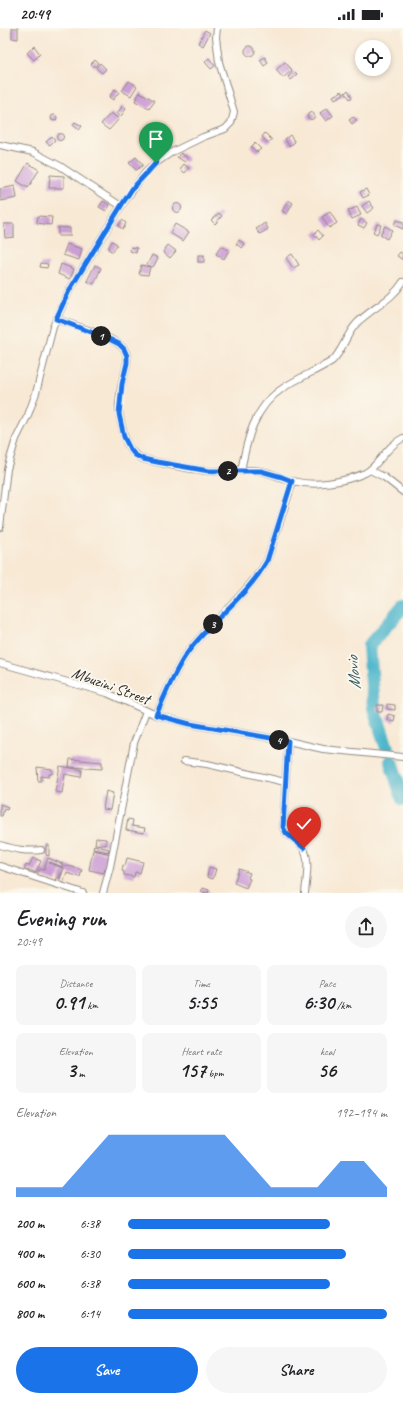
<!DOCTYPE html>
<html lang="en">
<head>
<meta charset="utf-8">
<style>
  body { margin:0; font-family:Caveat,sans-serif; background:#f6f6f6; color:#202124; height:100vh; display:flex; flex-direction:column; font-size:15px; white-space:nowrap }
  * { box-sizing:border-box; margin:0 }
  p { font-size:13px; color:#757577 }
  .icon { flex:none; width:22px; height:22px; fill:none; stroke:currentColor; stroke-width:2; stroke-linecap:round; stroke-linejoin:round }
  .map { position:relative; height:865px; overflow:hidden }
  .panel { display:flex; flex-direction:column; background:#fff; flex:1 }
  .panel>* { flex:none }
  .tools { position:absolute; left:355px; top:12px; display:grid; gap:8px }
  .tools a { display:grid; place-items:center; width:36px; height:36px; border-radius:50%; background:#fff; box-shadow:0 2px 6px #0003; font-size:20px }
  .pin { position:absolute; display:grid; place-items:center; width:34px; height:34px; color:#fff; margin:-41px -17px; border-radius:50% 50% 50% 0; rotate:-45deg; box-shadow:0 0 4px #0007 }
  .pin .icon { rotate:45deg }
  .km { position:absolute; width:20px; height:20px; margin:-10px; border-radius:50%; background:#222; color:#fff; font-size:11px; line-height:20px; text-align:center }
  .round { display:grid; place-items:center; flex:none; width:42px; height:42px; border-radius:21px; background:#f6f6f6 }
  .headline { display:flex; align-items:center; justify-content:space-between; height:68px; padding:0 16px }
  h1 { font-size:22px; font-weight:800; line-height:30px }
  .stats { display:grid; grid-template-columns:repeat(3,1fr); gap:6px; height:68px; padding:4px 16px }
  .stats div { display:grid; align-content:center; border-radius:8px; background:#f6f6f6; text-align:center }
  .stats b { font-size:20px; font-weight:800 }
  .stats small { font-size:11px; font-weight:400 }
  .stats p { font-size:11px }
  .chart { height:112px; padding:8px 16px }
  .chart p { display:flex; justify-content:space-between }
  .chart svg { width:100%; height:72px; margin-top:4px; fill:#1a73e8; opacity:.7 }
  .button { display:flex; gap:8px; margin-top:auto; padding:8px 16px }
  .button a { flex:1; height:46px; border-radius:24px; background:#1a73e8; color:#fff; font-size:16px; font-weight:800; line-height:46px; text-align:center }
  .button a+a { background:#f6f6f6; color:#202124 }
  ul { padding:0 16px; list-style:none; font-size:13px }
  li { display:grid; grid-template-columns:64px 48px 1fr; align-items:center; height:30px }
  li i { height:10px; border-radius:5px; background:#1a73e8 }
  .status { display:flex; justify-content:space-between; align-items:center; height:28px; padding:0 20px; background:#fff; direction:ltr }
  .status svg { height:11px; fill:currentColor }
  .map>svg:first-child { display:block }
</style>
</head>
<body>
<div class="status"><b>20:49</b><svg viewBox="0 0 49 12"><path d="M0 12V9h3v3zM5 12V6h3v6zM10 12V3h3v9zM15 12V0h3v12zM26 1h20v11H26zM47 4h2v5h-2z"/></svg></div>
<div class="map">
<svg width="403" height="865" viewBox="0 0 403 865">
  <rect width="100%" height="100%" fill="#fbf7ec"/>
  <filter id="ink" filterUnits="userSpaceOnUse"><feTurbulence type="fractalNoise" baseFrequency=".025" numOctaves="2"/><feDisplacementMap in="SourceGraphic" scale="8" xChannelSelector="R" yChannelSelector="G"/><feConvolveMatrix kernelMatrix="1 2 1 2 8 2 1 2 1" color-interpolation-filters="sRGB"/></filter>
  <filter id="wash" filterUnits="userSpaceOnUse"><feTurbulence type="fractalNoise" baseFrequency=".012" numOctaves="4" result="noise"/><feDisplacementMap in="SourceGraphic" scale="16" xChannelSelector="R" yChannelSelector="G"/><feGaussianBlur stdDeviation="0.9" result="paint"/><feColorMatrix in="noise" values="0 0 0 0 0 0 0 0 0 0 0 0 0 0 0 0 0 1.4 0 .05"/><feComposite in="paint" operator="in"/></filter>
  <g filter="url(#wash)">
    <rect width="100%" height="100%" fill="#f8e9d5"/>
    <g fill="none" stroke-linecap="round" stroke-linejoin="round">
      <g stroke="#4cb5ca" stroke-width="14">
        <polyline points="387,720 374,680 369,618 403,578"/>
        <polyline points="391,734 403,771"/>
      </g>
    </g>
    <g id="blocks">
      <g fill="#cc9ed6">
        <polygon points="12,0 18,0 18,11 12,10"/>
        <polygon points="205,2 210,5 203,18 198,15"/>
        <circle cx="250" cy="23" r="5"/>
        <polygon points="34,18 40,26 34,32 27,25"/>
        <polygon points="265,29 268,35 264,38 260,32"/>
        <polygon points="209,30 215,38 211,41 205,34"/>
        <polygon points="95,32 98,35 95,39 91,36"/>
        <polygon points="285,34 292,42 283,50 276,42"/>
        <polygon points="100,35 106,41 102,45 96,40"/>
        <polygon points="293,43 297,47 291,52 288,49"/>
        <polygon points="129,53 137,58 131,68 122,63"/>
        <polygon points="115,61 119,64 113,72 109,69"/>
        <polygon points="348,62 352,69 350,71 345,65"/>
        <polygon points="342,63 344,66 335,71 333,68"/>
        <polygon points="140,64 155,73 149,81 135,73"/>
        <polygon points="122,78 126,81 121,88 117,86"/>
        <polygon points="327,80 333,88 326,93 320,85"/>
        <circle cx="311" cy="88" r="3.5"/>
        <polygon points="111,85 119,91 109,102 101,96"/>
        <circle cx="54" cy="90" r="3"/>
        <polygon points="353,89 357,92 352,96 349,92"/>
        <polygon points="75,94 82,98 79,102 73,97"/>
        <polygon points="265,105 272,112 268,115 262,109"/>
        <circle cx="60" cy="109" r="3.5"/>
        <polygon points="290,107 295,114 289,118 285,111"/>
        <polygon points="52,108 55,112 50,117 46,114"/>
        <polygon points="255,115 261,121 257,124 251,119"/>
        <polygon points="181,125 188,130 185,134 177,129"/>
        <polygon points="136,129 143,137 136,142 129,135"/>
        <polygon points="28,135 39,142 28,160 17,153"/>
        <polygon points="184,136 189,140 185,145 180,141"/>
        <polygon points="50,147 64,148 64,160 49,160"/>
        <polygon points="15,158 17,170 0,173 0,161"/>
        <polygon points="366,161 369,167 363,170 360,164"/>
        <polygon points="288,172 293,175 287,186 282,183"/>
        <polygon points="103,173 110,177 106,183 99,179"/>
        <polygon points="369,173 374,180 367,185 362,178"/>
        <circle cx="177" cy="180" r="4.5"/>
        <polygon points="357,179 361,187 352,191 348,183"/>
        <polygon points="330,184 337,195 329,200 322,189"/>
        <polygon points="219,185 222,188 215,196 211,192"/>
        <polygon points="38,188 52,189 51,197 37,195"/>
        <polygon points="361,191 367,195 364,200 358,197"/>
        <polygon points="122,192 126,195 123,201 118,198"/>
        <polygon points="396,192 403,194 403,201 394,197"/>
        <polygon points="265,195 268,201 260,206 256,201"/>
        <polygon points="4,196 14,196 14,209 5,210"/>
        <polygon points="175,196 189,204 183,213 170,205"/>
        <polygon points="377,196 381,197 377,206 373,204"/>
        <polygon points="385,198 392,202 387,211 380,207"/>
        <polygon points="58,199 70,200 70,208 58,208"/>
        <polygon points="318,202 323,208 319,212 314,206"/>
        <polygon points="239,212 245,216 242,220 236,216"/>
        <polygon points="112,213 117,216 113,224 108,221"/>
        <polygon points="67,216 82,221 79,232 63,227"/>
        <polygon points="168,217 176,223 170,230 163,224"/>
        <polygon points="221,218 229,222 224,231 216,226"/>
        <polygon points="131,219 137,220 136,225 130,223"/>
        <polygon points="400,224 403,226 403,232 397,228"/>
        <polygon points="292,226 299,237 293,240 286,230"/>
        <polygon points="152,227 158,230 153,239 147,237"/>
        <rect x="198" y="227" width="6" height="7"/>
        <polygon points="41,235 48,236 47,240 40,239"/>
        <polygon points="61,236 74,241 70,251 58,246"/>
        <polygon points="95,237 101,240 94,256 87,253"/>
        <polygon points="141,237 150,239 148,247 139,246"/>
        <polygon points="387,676 395,677 395,682 387,681"/>
        <polygon points="377,677 383,677 382,684 377,684"/>
        <polygon points="388,686 395,688 394,694 387,692"/>
        <polygon points="70,731 102,734 102,741 69,739"/>
        <polygon points="60,738 82,742 81,749 65,746 62,765 55,764"/>
        <polygon points="37,739 52,741 52,746 49,746 49,749 41,748 41,753 38,753"/>
        <polygon points="106,763 113,765 110,782 103,781"/>
        <polygon points="0,776 8,779 7,782 4,781 2,788 0,788"/>
        <polygon points="128,791 133,792 132,798 145,800 144,805 126,802"/>
        <polygon points="96,810 106,811 106,817 95,816"/>
        <polygon points="46,817 49,817 49,828 46,827"/>
        <polygon points="94,817 109,821 108,824 93,821"/>
        <polygon points="93,822 111,826 107,842 105,841 104,845 89,842"/>
        <polygon points="33,830 41,833 36,845 29,842 28,843 24,842 26,837 29,838"/>
        <polygon points="48,830 63,836 62,839 50,834 49,835 63,840 59,850 57,850 56,854 37,847 40,841 44,842"/>
        <polygon points="127,830 143,834 140,845 135,844 134,849 124,847 124,844 122,843 123,837 125,838"/>
        <polygon points="65,837 82,842 80,849 67,845 63,856 59,854"/>
        <polygon points="209,839 216,841 213,851 207,849"/>
        <polygon points="239,841 250,845 248,850 250,851 246,860 234,855"/>
        <polygon points="203,860 209,862 208,865 201,864"/>
      </g>
    </g>
  </g>
  <g filter="url(#ink)">
    <use href="#blocks" fill-opacity="0" stroke="#928a80" stroke-width="1"/>
    <g fill="none" stroke-linecap="round" stroke-linejoin="round">
      <defs>
        <g id="minor">
          <polyline points="0,117 33,124 60,138 121,178"/>
          <path d="M56,291C72,297 113,308 123,320C132,330 124,344 122,355C120,362 120,369 119,376C118,385 121,394 123,403C126,416 130,425 143,431C165,436 187,441 209,443C226,444 244,440 261,443C272,445 282,451 293,453C315,459 344,454 365,445C378,439 386,418 403,410"/>
          <polyline points="370,442 384,449 403,464"/>
          <path d="M241,443C247,411 254,379 283,360C298,350 316,343 332,333C343,323 346,306 357,295C372,280 392,272 403,254"/>
          <polyline points="0,499 7,441 16,411 28,387 36,365 53,299 69,263 121,178 145,145 156,135 172,124 203,109 225,101 231,95 234,84 219,34 216,9 217,0"/>
          <polyline points="0,635 107,665 156,687 190,696 288,713 323,721 403,729"/>
          <path d="M156,687C166,666 174,643 188,624C212,592 246,568 267,533L293,453"/>
          <path d="M288,713L283,799C285,807 295,811 300,816C312,827 306,851 305,865"/>
          <polyline points="184,733 207,736 285,754"/>
          <path d="M0,817C14,821 26,824 41,822"/>
          <polyline points="0,838 83,865"/>
          <polyline points="103,865 110,839 134,715 146,683"/>
        </g>
      </defs>
      <use href="#minor" stroke="#928a80" stroke-width="8"/>
      <use href="#minor" stroke="#fff" stroke-width="6"/>
    </g>
  </g>
  <g fill="none" stroke-linecap="round" stroke-linejoin="round" filter="url(#ink)">
    <defs>
      <path id="route" d="M156,135L132,161L121,178L69,263L56,291L107,310L119,316L124,321L127,328V335L122,356L119,386L124,409L130,421L135,427L143,431L157,434L209,443H261L282,449L292,453L267,533C247,568 212,592 188,624C174,643 166,666 156,687L190,696L288,713L283,799L286,805L304,820"/>
    </defs>
    <use href="#route" stroke="#fff" stroke-width="8"/>
    <use href="#route" stroke="#1a73e8" stroke-width="5"/>
  </g>
  <g text-anchor="middle" stroke-width="4" stroke-linejoin="round" paint-order="stroke">
    <g font-size="16" fill="#2b2b2b" stroke="#fbf7ec">
      <text transform="translate(111 657) rotate(20)" y="6">Mbuzini Street</text>
    </g>
    <g font-size="17" font-style="italic" fill="#375b63" stroke="#fbf7ec">
      <text transform="translate(353 645) rotate(-95)" y="6">Movio</text>
    </g>
  </g>
</svg>
<div class="tools">
<a><svg class="icon" aria-label="locate" viewBox="0 0 24 24"><circle cx="12" cy="12" r="6"/><path d="M12 2v4M12 18v4M2 12h4M18 12h4"/></svg></a>
</div>
<div class="pin" style="left:156px;top:135px;background:#1e9e55"><svg class="icon" aria-label="arrive" viewBox="0 0 24 24"><path d="M6 21V4h12l-3 4 3 4H6"/></svg></div>
<div class="pin" style="left:304px;top:820px;background:#d93025"><svg class="icon" aria-label="check" viewBox="0 0 24 24"><path d="M5 12l5 5 9-10"/></svg></div>
<b class="km" style="left:101px;top:308px">1</b>
<b class="km" style="left:228px;top:443px">2</b>
<b class="km" style="left:213px;top:596px">3</b>
<b class="km" style="left:279px;top:712px">4</b>
</div>
<section class="panel">
<div class="headline"><div><h1>Evening run</h1><p>20:49</p></div><a class="round"><svg class="icon" aria-label="share" viewBox="0 0 24 24"><path d="M12 15V3M7 8l5-5 5 5M5 13v7h14v-7"/></svg></a></div>
<div class="stats">
<div><p>Distance</p><b>0.91<small> km</small></b></div>
<div><p>Time</p><b>5:55</b></div>
<div><p>Pace</p><b>6:30<small> /km</small></b></div>
</div>
<div class="stats">
<div><p>Elevation</p><b>3<small> m</small></b></div>
<div><p>Heart rate</p><b>157<small> bpm</small></b></div>
<div><p>kcal</p><b>56</b></div>
</div>
<div class="chart"><p><span>Elevation</span>192–194 m</p>
<svg viewBox="0 0 160 44" preserveAspectRatio="none"><path d="M0 44V38L10 38L20 38L30 22L40 6L50 6L60 6L70 6L80 6L90 6L100 22L110 38L120 38L130 38L140 22L150 22L160 38V44z"/></svg>
</div>
<ul>
<li><b>200 m</b>6:38<i style="width:78%"></i></li>
<li><b>400 m</b>6:30<i style="width:84%"></i></li>
<li><b>600 m</b>6:38<i style="width:78%"></i></li>
<li><b>800 m</b>6:14<i style="width:100%"></i></li>
</ul>
<div class="button"><a>Save</a><a>Share</a></div>
</section>
</body>
</html>
